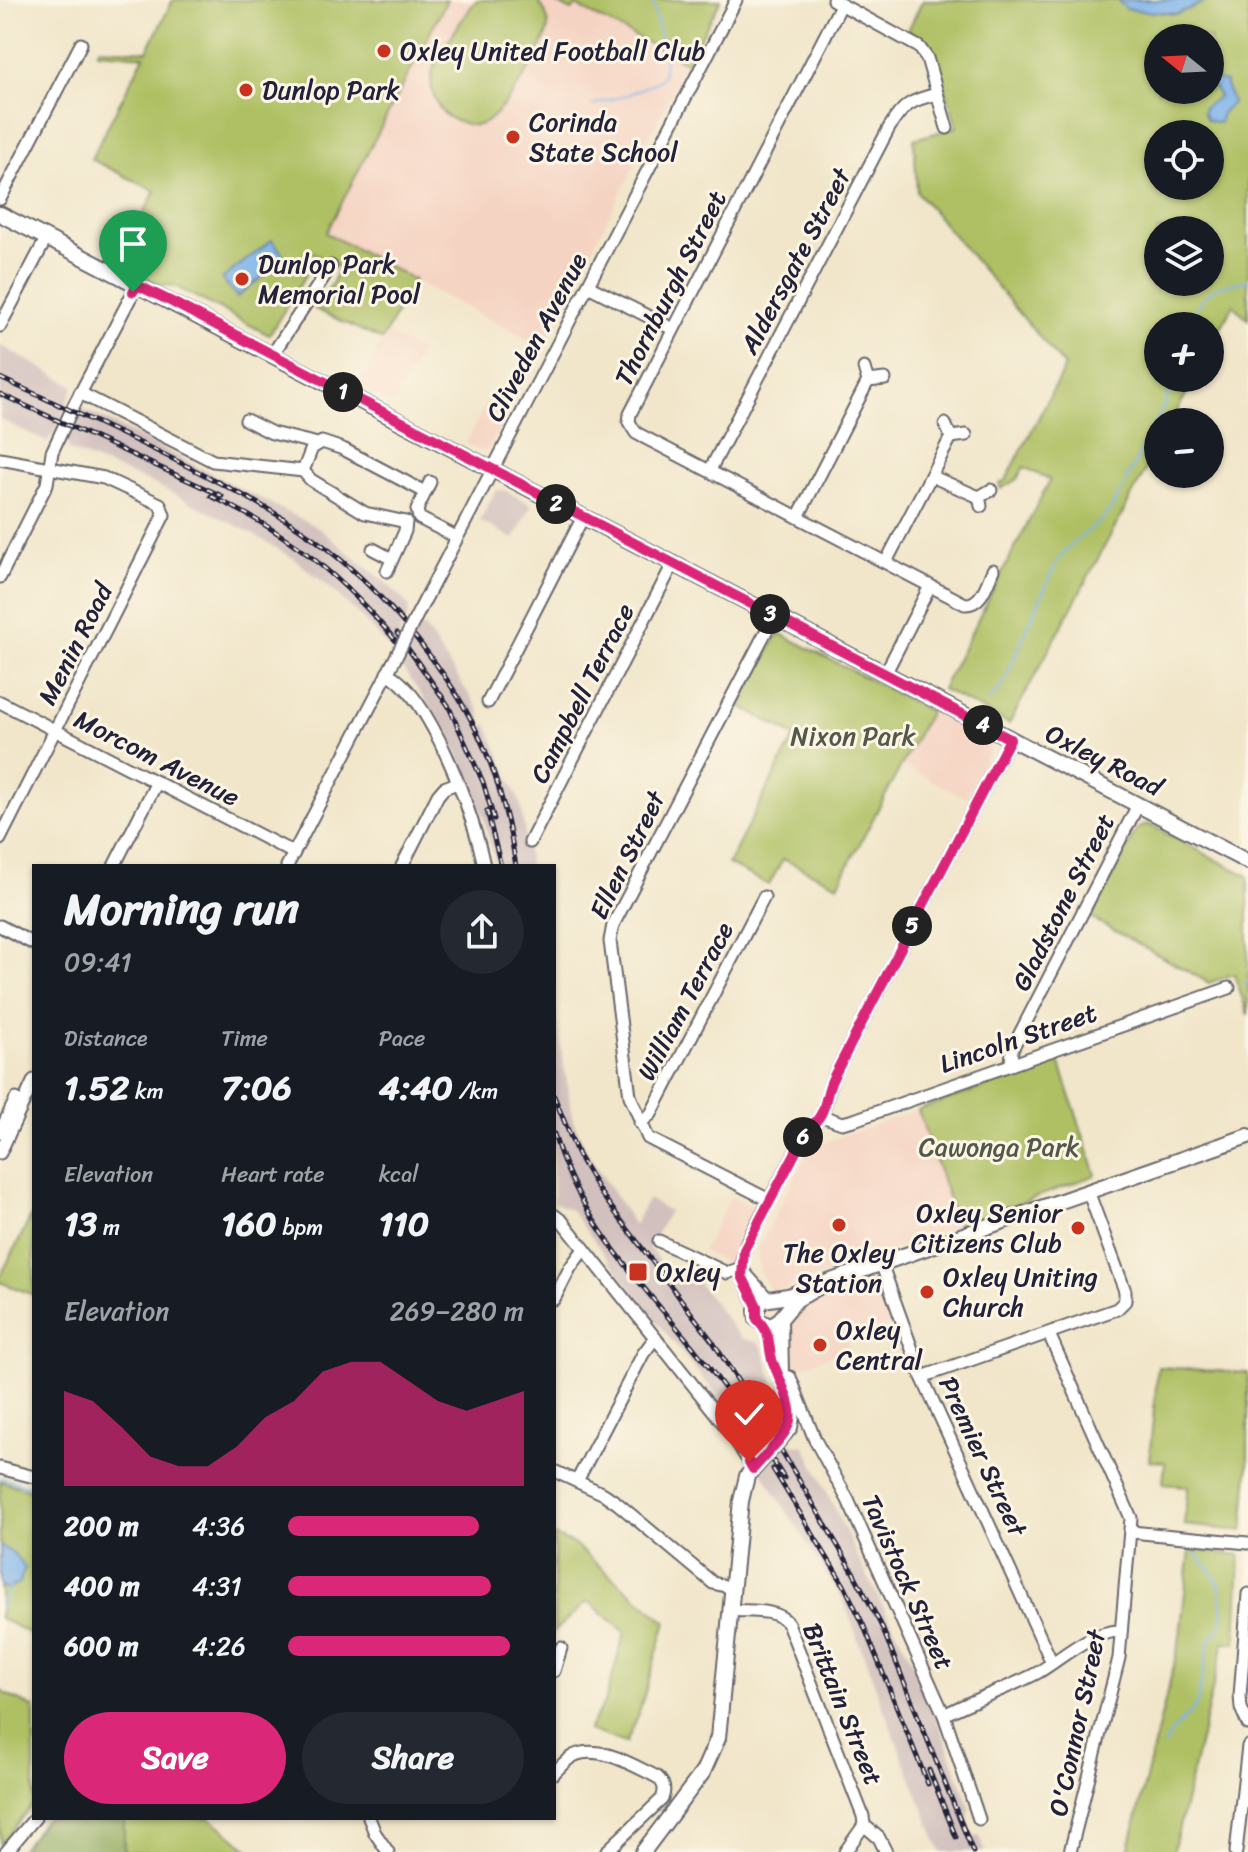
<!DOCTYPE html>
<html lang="en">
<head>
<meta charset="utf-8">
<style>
  body { margin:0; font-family:Sriracha,sans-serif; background:#242831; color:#f1f3f6; height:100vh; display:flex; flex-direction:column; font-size:30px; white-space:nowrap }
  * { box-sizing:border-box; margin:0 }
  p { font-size:26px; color:#9ea1a6 }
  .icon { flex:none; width:44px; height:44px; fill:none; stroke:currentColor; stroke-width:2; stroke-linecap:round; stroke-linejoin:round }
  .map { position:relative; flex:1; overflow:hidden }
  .drawer { position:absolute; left:32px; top:864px; width:524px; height:956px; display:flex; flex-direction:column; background:#171b24; border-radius:0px; box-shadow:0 2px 6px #0004 }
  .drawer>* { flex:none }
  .needle { width:52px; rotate:288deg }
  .controls { position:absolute; left:1144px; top:24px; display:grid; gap:16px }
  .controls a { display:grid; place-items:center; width:80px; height:80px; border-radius:50%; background:#171b24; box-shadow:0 2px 6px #0004; font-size:40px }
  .pin { position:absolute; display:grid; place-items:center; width:68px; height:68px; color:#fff; margin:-82px -34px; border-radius:50% 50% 50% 0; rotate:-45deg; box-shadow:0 0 8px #0007 }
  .pin .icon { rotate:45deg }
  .km { position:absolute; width:40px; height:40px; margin:-20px; border-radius:50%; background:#222; color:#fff; font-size:22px; line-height:40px; text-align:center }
  .round { display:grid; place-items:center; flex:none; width:84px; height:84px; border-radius:42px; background:#242831 }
  .head { display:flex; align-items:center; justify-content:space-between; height:136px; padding:0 32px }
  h1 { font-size:44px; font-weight:700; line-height:60px }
  .metrics { display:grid; grid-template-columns:repeat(3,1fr); gap:12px; height:136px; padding:8px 32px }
  .metrics div { display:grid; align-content:center }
  .metrics b { font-size:34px; font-weight:700 }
  .metrics small { font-size:22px; font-weight:400 }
  .metrics p { font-size:22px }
  .chart { height:224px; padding:16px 32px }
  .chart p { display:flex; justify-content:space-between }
  .chart svg { width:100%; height:144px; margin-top:8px; fill:#db2777; opacity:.7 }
  .action { display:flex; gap:16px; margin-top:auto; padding:16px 32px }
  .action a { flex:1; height:92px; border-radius:48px; background:#db2777; color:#fff; font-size:32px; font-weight:700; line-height:92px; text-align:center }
  .action a+a { background:#242831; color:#f1f3f6 }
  ul { padding:0 32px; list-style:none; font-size:26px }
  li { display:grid; grid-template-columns:128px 96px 1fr; align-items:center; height:60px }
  li i { height:20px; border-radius:10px; background:#db2777 }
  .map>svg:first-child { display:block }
</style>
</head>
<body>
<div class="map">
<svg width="1248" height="1852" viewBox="0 0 1248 1852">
  <rect width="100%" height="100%" fill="#fcf5e5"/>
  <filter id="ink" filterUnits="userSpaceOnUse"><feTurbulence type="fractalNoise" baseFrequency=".0125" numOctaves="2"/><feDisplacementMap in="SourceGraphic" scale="16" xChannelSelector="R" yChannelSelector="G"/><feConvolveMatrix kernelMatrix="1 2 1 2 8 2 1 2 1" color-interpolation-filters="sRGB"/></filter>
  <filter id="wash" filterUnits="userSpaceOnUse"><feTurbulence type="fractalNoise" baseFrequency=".006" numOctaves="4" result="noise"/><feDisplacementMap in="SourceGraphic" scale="32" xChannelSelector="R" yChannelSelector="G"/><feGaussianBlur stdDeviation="1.8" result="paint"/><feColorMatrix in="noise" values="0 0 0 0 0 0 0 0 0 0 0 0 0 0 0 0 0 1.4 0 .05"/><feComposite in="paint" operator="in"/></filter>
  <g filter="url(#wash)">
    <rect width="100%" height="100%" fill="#f1e6ca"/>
    <g fill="#f5d3c2">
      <polygon points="447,0 551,0 572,11 575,5 687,63 542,347 325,234"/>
      <polygon points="386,333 421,352 393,405 358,387"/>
      <polygon points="488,398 509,409 489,449 482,452 466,443"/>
      <polygon points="930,711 989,743 989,753 966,798 902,765"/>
      <polygon points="918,1110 958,1226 777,1292 770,1290 761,1273 758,1258 758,1247 807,1155 819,1144"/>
      <polygon points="731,1196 757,1209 732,1257 725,1262 703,1251"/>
      <polygon points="876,1278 892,1324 847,1339 849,1349 795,1369 786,1343 792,1318 799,1306 811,1299"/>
    </g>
    <g fill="#d1c0bd">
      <polygon points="0,345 74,386 57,428 47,442 0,419"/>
      <polygon points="82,408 317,527 391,587 409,606 408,615 395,643 387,646 362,618 327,585 293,558 251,533 154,484 69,450 67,436"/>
      <polygon points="504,490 532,505 514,539 480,521 495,491"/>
      <polygon points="416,628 425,628 480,711 482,727 487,724 521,805 529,866 496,866 484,818 449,733 402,668 402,655"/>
      <polygon points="554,1003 573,1120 589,1155 634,1225 648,1199 669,1211 649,1248 670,1275 693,1276 741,1338 759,1343 763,1349 783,1410 780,1430 758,1454 712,1389 640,1302 571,1210 554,1202"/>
      <polygon points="784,1443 805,1446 864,1570 915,1666 941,1729 970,1808 968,1820 974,1836 980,1835 985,1852 941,1852 887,1718 844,1602 760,1469"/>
    </g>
    <g fill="#aec063" stroke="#68714f" stroke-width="2" fill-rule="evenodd">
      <polygon points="173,0 447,0 326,233 414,280 382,340 315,309 333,282 338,267 311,252 305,260 301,258 309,270 269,335 177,287 157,283 118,264 155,191 91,159 144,56 97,52 99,48 147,51"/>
      <path d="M477,0H536C543,8 549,15 548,27C547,46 502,116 484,123C474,128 464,124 454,120C438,114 429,90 432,74C433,63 468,9 477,0Z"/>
      <polygon points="551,0 721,0 687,63 576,6 572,11"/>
      <path d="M923,0H1118L1126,9L1176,14L1210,0H1248V319L1233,305L1210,349V326H1158V378H1195L1171,422H1158V447L1009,724L942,689L1050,480L1024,467L1017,479L1001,489L999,484L1006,480L1065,367L917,192L914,139L957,127L935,53L923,39L908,30ZM1158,38H1210V90H1158ZM1158,134H1210V186H1158ZM1158,230H1210V282H1158Z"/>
      <polygon points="781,634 930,711 838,885 783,859 769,885 728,864 795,736 740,706 777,636"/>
      <polygon points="1148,824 1248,876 1248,1015 1234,974 1209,983 1091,918 1137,829"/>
      <polygon points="1059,1061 1096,1175 958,1226 918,1110"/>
      <polygon points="34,1211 34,1295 0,1282 0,1277"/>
      <polygon points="1158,1367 1248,1373 1248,1472 1243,1531 1184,1525 1188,1486 1163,1484 1165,1462 1149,1461"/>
      <polygon points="0,1481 34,1491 34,1636 0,1618"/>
      <polygon points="554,1536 572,1543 666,1622 638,1716 626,1743 588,1730 605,1701 625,1632 588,1601 554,1632"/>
      <polygon points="1190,1550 1240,1555 1236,1643 1224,1642 1173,1852 1128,1852 1179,1644"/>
      <polygon points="0,1691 34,1708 34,1803 0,1845"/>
      <polygon points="46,1818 210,1818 252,1852 19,1852"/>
    </g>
    <polygon fill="#8aa659" stroke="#56644a" stroke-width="2" points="46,1818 124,1818 124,1852 19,1852"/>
    <g fill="#7ab2ea" stroke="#4e6a92" stroke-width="2">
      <polygon points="1118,0 1210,0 1177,14 1126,9"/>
      <polygon points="1210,78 1225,82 1232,103 1222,113 1219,123 1207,120 1203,113 1204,107 1219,97 1215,88 1210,87"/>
      <polygon points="272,240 286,258 237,297 222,279"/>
      <polygon points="0,1546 14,1554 25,1568 19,1583 8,1589 0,1586"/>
    </g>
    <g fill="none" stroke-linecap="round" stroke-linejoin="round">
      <g stroke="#7ab2ea" stroke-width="2">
        <polyline points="592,105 627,95 658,81 663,76 665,61 653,0"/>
        <polyline points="1182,326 1207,294 1218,287 1248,280"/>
        <path d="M989,701L1002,686L1056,563C1071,540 1096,530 1112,508L1165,404L1172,378"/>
        <polyline points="1244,987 1248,981"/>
        <polyline points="0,1478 34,1488"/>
        <polyline points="0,1607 10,1587"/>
        <path d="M1165,1746C1170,1727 1188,1720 1197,1703L1210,1639L1220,1627L1223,1614L1220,1587L1214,1575L1195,1553"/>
      </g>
    </g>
  </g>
  <g filter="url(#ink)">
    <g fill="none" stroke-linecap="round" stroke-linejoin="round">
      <defs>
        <g id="minor">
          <polyline points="833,0 919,47 927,58 947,128"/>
          <path d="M841,5L630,414L629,422L636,433L965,604C982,605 987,583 993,570"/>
          <polyline points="0,199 81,44"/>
          <polyline points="588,286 673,329"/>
          <polyline points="0,326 46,239"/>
          <polyline points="272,355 331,266"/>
          <polyline points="864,368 868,381 885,379"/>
          <polyline points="80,393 213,461 303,471 311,480 365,513 406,522 405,531 387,571"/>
          <polyline points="246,420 272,433 318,444"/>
          <polyline points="945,424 951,437 966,435"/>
          <polyline points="0,459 104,478 160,504 164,515 0,839"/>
          <path d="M710,470L889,128C903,105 911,100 937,94"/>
          <polyline points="303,471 312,448 322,442 343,449 425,492"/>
          <polyline points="931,476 979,497"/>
          <polyline points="430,482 417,510 419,518 456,537"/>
          <polyline points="981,506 979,497 991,490"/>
          <polyline points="798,517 868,381"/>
          <polyline points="373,549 392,559"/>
          <polyline points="886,562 951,437"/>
          <polyline points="0,577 47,484 52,452 73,407 137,285"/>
          <polyline points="415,619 736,0"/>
          <path d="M387,673C431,695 475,819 484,866"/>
          <polyline points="885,674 930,586"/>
          <polyline points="0,702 294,853"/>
          <polyline points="488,702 583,517"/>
          <polyline points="530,842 673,564"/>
          <polyline points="114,866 157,782"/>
          <polyline points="287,866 398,653"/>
          <polyline points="402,866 438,795 444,788 457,783"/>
          <polyline points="0,926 34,944"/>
          <polyline points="1011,1064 1012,1049 1138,805"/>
          <polyline points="822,1116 842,1123 854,1120 1229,988"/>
          <polyline points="640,1123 651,1114 764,897"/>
          <polyline points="0,1132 16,1099"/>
          <polyline points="0,1153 34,1080"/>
          <polyline points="769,1200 648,1138 630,1096 610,941 613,925 774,616"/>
          <polyline points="554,1215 562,1221 732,1434 753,1469"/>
          <polyline points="659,1241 727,1273 741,1268"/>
          <polyline points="881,1263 922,1377 1052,1663"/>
          <polyline points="744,1272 768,1299"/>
          <polyline points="554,1299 570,1268 584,1249"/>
          <path d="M757,1306C744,1281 736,1271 747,1242L808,1129C830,1111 823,1099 834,1076L1010,739"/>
          <polyline points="1049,1334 1131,1518 1119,1658 1070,1852"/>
          <polyline points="781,1375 790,1377 815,1440 848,1500 944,1715 979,1819"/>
          <polyline points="922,1377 1117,1309 1125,1301 1125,1291 1088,1191"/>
          <polyline points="0,1468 34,1477"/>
          <polyline points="554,1471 604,1494 617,1503 713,1583 733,1588"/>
          <polyline points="577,1481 643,1354 655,1338"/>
          <polyline points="1131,1532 1248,1543"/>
          <polyline points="1248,1594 1240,1696 1241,1708 1248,1724"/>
          <path d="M731,1610C749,1612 776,1608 788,1623L863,1816L864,1825L879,1838L886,1852"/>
          <polyline points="554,1671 561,1648"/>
          <path d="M944,1715C974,1699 1007,1689 1037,1673C1063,1658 1089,1631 1121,1631"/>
          <path d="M554,1773C560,1767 566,1760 573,1756C598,1743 634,1766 657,1777C664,1783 666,1789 662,1799L606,1852"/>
          <polyline points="369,1818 375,1833 388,1852"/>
          <polyline points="6,1852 35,1818"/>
          <polyline points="845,1852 864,1825"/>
          <polyline points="1236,1852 1248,1746"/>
        </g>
        <g id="major">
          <polyline points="0,214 1248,862"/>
          <polyline points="824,1284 796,1300 777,1323 769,1326 757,1319 756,1310 763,1300 788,1296 1248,1136"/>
          <polyline points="780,1320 781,1375 792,1415 790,1427 781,1438"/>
          <polyline points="643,1852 703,1772 718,1738 741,1501 747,1476 757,1465"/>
        </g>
      </defs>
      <use href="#minor" stroke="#6a676d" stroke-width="15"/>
      <use href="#major" stroke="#6a676d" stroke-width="18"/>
      <use href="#minor" stroke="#fff" stroke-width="11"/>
      <use href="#major" stroke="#fff" stroke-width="14"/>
      <defs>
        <g id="rail">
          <path d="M0,378C72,411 144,443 214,480C259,503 304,528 342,561C391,602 450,674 477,732C497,773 509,821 516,866"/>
          <polyline points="0,394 222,496"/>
          <path d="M211,496C290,533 345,579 400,646"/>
          <polyline points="397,633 448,705 483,782 494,819"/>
          <polyline points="487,811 501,866"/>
          <polyline points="554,1096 578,1155 599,1191 713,1342 770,1431 851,1568 881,1625 973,1852"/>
          <path d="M554,1134C579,1221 642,1284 697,1352C729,1392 757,1434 784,1478"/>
          <polyline points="773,1469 844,1585 863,1624 928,1784"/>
          <polyline points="929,1770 956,1837"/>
        </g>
      </defs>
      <use href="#rail" stroke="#22223b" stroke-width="5"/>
      <use href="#rail" stroke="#fcf5e5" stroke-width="2" stroke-dasharray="6" stroke-linecap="butt"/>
      <defs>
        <polyline id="minor-bridge" points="398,653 415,619"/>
        <polyline id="major-bridge" points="757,1465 781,1438"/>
      </defs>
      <use href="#minor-bridge" stroke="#6a676d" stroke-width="15" stroke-linecap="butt"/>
      <use href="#major-bridge" stroke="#6a676d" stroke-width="18" stroke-linecap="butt"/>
      <use href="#minor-bridge" stroke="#fff" stroke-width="11"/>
      <use href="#major-bridge" stroke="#fff" stroke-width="14"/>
    </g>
  </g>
  <g fill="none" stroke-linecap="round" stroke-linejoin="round" filter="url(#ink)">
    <defs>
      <path id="route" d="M133,292L137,285L172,302L1010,739L834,1076C822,1099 830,1111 808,1129L744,1250L742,1276L757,1306V1319C774,1336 766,1346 774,1365C800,1426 797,1420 753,1469L749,1462"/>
    </defs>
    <use href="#route" stroke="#fff" stroke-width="16"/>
    <use href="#route" stroke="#db2777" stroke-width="10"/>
  </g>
  <g fill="#c8321e" stroke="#fcf5e5" stroke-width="3">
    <circle cx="384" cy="51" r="8"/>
    <circle cx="246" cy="90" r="8"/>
    <circle cx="513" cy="137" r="8"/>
    <circle cx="242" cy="279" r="8"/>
    <circle cx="839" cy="1225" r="8"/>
    <circle cx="1078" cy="1228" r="8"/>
    <rect x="628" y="1262" width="20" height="20" rx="4"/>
    <circle cx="927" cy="1292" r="8"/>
    <circle cx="820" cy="1345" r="8"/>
  </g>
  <g text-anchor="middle" stroke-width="6" stroke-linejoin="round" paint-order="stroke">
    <g font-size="26" fill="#22223b" stroke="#fcf5e5" text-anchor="start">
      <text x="400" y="60">Oxley United Football Club</text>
      <text x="262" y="99">Dunlop Park</text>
      <text x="529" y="131">Corinda<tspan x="529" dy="30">State School</tspan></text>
      <text x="258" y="273">Dunlop Park<tspan x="258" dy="30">Memorial Pool</tspan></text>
      <text x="1062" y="1222" text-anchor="end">Oxley Senior<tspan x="1062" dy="30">Citizens Club</tspan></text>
      <text x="839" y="1262" text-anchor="middle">The Oxley<tspan x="839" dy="30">Station</tspan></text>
      <text x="656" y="1281">Oxley</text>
      <text x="943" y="1286">Oxley Uniting<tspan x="943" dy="30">Church</tspan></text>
      <text x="836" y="1339">Oxley<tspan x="836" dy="30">Central</tspan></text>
    </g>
    <g font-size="26" fill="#22223b" stroke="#fcf5e5">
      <text transform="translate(795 261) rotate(-62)" y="9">Aldersgate Street</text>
      <text transform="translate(670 288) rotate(-63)" y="9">Thornburgh Street</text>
      <text transform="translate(536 337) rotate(-62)" y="9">Cliveden Avenue</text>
      <text transform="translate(75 644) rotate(-63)" y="9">Menin Road</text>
      <text transform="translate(582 693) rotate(-63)" y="9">Campbell Terrace</text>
      <text transform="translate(157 758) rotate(27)" y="9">Morcom Avenue</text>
      <text transform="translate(1104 760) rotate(27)" y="9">Oxley Road</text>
      <text transform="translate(627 855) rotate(-64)" y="9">Ellen Street</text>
      <text transform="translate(1063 902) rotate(-63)" y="9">Gladstone Street</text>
      <text transform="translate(685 1001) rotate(-62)" y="9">William Terrace</text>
      <text transform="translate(1018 1038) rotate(-19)" y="9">Lincoln Street</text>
      <text transform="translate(983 1456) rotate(65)" y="9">Premier Street</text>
      <text transform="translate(908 1582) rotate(66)" y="9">Tavistock Street</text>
      <text transform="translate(843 1704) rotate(68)" y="9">Brittain Street</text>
      <text transform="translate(1077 1723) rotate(-78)" y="9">O'Connor Street</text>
    </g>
    <g font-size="26" fill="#535949" stroke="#fcf5e5">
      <text x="853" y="745">Nixon Park</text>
      <text x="999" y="1156">Cawonga Park</text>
    </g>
  </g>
</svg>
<div class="controls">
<a><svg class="needle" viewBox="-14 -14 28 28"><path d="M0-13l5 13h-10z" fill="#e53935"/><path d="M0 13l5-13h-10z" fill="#9ea1a6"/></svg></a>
<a><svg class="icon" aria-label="locate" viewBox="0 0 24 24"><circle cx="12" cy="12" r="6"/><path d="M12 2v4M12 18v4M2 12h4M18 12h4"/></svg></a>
<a><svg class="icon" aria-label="layers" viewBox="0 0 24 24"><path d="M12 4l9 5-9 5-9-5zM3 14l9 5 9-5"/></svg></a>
<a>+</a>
<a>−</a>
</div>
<div class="pin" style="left:133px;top:292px;background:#1e9e55"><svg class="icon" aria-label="arrive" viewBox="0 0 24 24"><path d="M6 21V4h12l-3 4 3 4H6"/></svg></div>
<div class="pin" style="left:749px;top:1462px;background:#d93025"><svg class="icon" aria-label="check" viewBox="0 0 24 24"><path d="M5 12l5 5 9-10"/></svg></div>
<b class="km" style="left:343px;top:392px">1</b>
<b class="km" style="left:556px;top:504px">2</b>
<b class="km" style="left:770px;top:614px">3</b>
<b class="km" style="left:983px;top:725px">4</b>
<b class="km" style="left:912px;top:926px">5</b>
<b class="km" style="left:803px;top:1137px">6</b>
<section class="drawer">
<div class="head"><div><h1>Morning run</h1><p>09:41</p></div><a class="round"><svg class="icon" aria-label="share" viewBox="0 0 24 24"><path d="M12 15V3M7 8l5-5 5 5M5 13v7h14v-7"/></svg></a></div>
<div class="metrics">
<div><p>Distance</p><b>1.52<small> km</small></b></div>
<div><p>Time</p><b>7:06</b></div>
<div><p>Pace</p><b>4:40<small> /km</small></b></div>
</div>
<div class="metrics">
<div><p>Elevation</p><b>13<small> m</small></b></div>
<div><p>Heart rate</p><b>160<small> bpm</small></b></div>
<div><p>kcal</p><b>110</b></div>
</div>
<div class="chart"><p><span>Elevation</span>269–280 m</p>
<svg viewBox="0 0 160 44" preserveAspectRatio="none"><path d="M0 44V15L10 18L20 26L30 35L40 38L50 38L60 32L70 23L80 18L90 9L100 6L110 6L120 12L130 18L140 21L150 18L160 15V44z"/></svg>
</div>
<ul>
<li><b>200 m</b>4:36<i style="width:81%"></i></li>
<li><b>400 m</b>4:31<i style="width:86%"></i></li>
<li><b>600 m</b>4:26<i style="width:94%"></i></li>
</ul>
<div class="action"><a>Save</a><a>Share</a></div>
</section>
</div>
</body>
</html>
